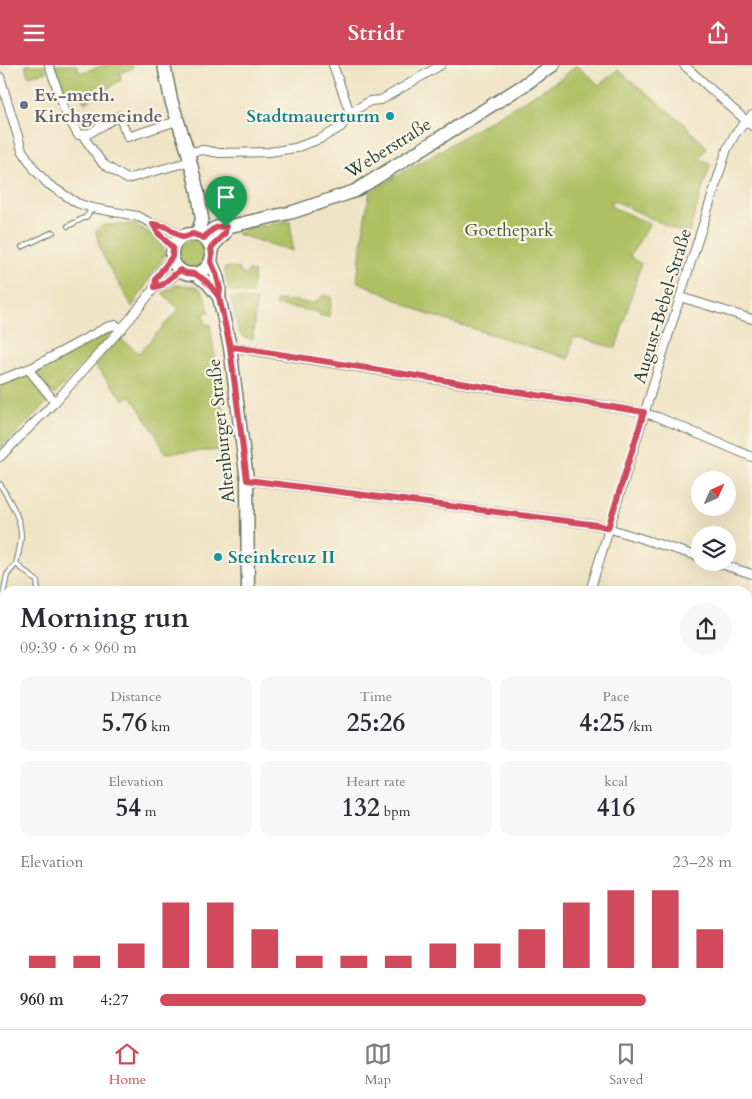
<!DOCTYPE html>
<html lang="en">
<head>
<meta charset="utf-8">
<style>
  body { margin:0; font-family:Cardo,serif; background:#f7f7f7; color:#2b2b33; height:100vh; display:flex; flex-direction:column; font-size:19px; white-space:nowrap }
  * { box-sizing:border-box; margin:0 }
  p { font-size:16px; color:#7c7c81 }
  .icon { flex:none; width:28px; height:28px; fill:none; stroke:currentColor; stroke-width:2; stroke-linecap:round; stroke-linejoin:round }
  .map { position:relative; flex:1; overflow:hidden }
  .drawer { position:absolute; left:0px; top:521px; width:752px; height:444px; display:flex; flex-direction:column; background:#fff; border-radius:15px 15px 0 0; box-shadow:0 5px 20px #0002 }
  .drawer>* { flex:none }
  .needle { width:32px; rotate:45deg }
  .fabs { position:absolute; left:691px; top:406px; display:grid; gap:10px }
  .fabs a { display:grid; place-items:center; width:45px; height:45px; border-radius:50%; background:#fff; box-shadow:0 5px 20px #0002; font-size:25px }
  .pin { position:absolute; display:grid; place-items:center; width:42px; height:42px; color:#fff; margin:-51px -21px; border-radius:50% 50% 50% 0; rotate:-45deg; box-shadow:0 0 5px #0007 }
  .pin .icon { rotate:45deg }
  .round { display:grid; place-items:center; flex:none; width:52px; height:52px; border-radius:26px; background:#f7f7f7 }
  .headline { display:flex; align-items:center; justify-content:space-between; height:85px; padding:0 20px }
  h1 { font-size:28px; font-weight:600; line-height:38px }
  .figures { display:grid; grid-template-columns:repeat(3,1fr); gap:8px; height:85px; padding:5px 20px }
  .figures div { display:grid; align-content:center; border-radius:12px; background:#f7f7f7; text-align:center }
  .figures b { font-size:25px; font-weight:600 }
  .figures small { font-size:14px; font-weight:400 }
  .figures p { font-size:14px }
  .chart { height:140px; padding:10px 20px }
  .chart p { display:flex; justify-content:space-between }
  .chart svg { width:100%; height:90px; margin-top:5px; stroke:#d1495b; stroke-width:6 }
  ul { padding:0 20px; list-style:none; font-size:16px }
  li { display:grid; grid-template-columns:80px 60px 1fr; align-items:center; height:38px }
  li i { height:12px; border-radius:6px; background:#d1495b }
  header { display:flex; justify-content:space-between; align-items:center; height:65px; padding:0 20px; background:#d1495b; color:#fff; font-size:22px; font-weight:600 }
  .dock { display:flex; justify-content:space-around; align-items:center; height:70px; border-top:1px solid #e1e1e2; background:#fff; font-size:14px; color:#7c7c81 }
  .dock a { display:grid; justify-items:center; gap:2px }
  .dock .active { color:#d1495b }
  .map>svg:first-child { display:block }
</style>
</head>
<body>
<header><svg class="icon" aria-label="menu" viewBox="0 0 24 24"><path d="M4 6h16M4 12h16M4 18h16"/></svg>Stridr<svg class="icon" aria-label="share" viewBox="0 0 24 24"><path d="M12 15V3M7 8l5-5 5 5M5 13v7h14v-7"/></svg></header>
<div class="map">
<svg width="752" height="964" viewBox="0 0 752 964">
  <rect width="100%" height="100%" fill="#fcf5e5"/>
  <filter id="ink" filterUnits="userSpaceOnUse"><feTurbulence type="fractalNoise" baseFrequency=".02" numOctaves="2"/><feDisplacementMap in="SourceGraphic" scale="10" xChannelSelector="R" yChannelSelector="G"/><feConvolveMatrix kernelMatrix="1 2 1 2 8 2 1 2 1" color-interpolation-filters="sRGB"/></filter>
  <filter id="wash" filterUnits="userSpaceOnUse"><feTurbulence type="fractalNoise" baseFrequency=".0096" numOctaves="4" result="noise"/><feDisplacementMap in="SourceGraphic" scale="20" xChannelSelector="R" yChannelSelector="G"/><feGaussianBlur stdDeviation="1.12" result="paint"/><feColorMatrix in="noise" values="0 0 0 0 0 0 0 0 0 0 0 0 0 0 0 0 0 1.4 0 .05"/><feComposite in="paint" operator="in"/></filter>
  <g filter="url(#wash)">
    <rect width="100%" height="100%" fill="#f0e4c6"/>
    <polygon fill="#c8bfd8" points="43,960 171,960 172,964 44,964"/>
    <g fill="#afc063" stroke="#677e4c">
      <polygon points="25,0 44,0 46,7 28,11"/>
      <polygon points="54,0 77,0 80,8 105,0 132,0 133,3 120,8 121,15 85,38 78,28 65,32"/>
      <polygon points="576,0 578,0 599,20 618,5 689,63 688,64 707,82 699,94 708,97 710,100 688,171 613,135 610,141 650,159 630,191 641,199 616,283 573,272 569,294 426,249 357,216 365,152 370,127 562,13"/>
      <polygon points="290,155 293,186 236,169 244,164"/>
      <path d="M136,159L155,172L164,185V191L132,242C120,218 99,193 96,166L104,160Z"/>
      <circle cx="193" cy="189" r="14"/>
      <polygon points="231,202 240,205 240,208 247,210 248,206 255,207 251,229 229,226 224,203"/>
      <path d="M176,220C201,220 204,223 209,247L204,248L206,260L210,259L229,385L165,388L155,368L130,330L124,335L95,301L119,273L139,288L179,244L162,228Z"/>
      <path d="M323,230L332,232L329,252L319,250V247L276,240L277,235C283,236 291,235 297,236C311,238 312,242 323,230Z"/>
      <polygon points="231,232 256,235 253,274 245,273 239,268"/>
      <polygon points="114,265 54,330 33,305"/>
      <polygon points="26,306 50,335 0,384 0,318"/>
      <polygon points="752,613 752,740 748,754 748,623"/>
      <polygon points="752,889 752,917 748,915 748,890"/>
      <polygon points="286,960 334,960 343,963 286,964"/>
      <polygon points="700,960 734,960 734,964 699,964"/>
    </g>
  </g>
  <g filter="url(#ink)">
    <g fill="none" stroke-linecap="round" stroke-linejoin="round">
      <defs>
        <g id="lane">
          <polyline points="68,161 86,152 92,144"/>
          <polyline points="22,182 53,167"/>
          <path d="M0,419C9,435 21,452 21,471C21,480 18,490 16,499"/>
          <polyline points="0,545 7,510 16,499 37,516 38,526"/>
          <polyline points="0,578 1,594 5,596"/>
          <polyline points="59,960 59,964"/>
          <polyline points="88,960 88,964"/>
          <polyline points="115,960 115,964"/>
          <polyline points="143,960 144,964"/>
          <polyline points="169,960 169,964"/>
        </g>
        <g id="street">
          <polyline points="49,0 65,46 78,70 88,69 119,51 128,72 177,56"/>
          <polyline points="333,0 350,48"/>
          <polyline points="684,0 752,61"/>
          <polyline points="0,12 22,85 35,105 48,119 77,138 92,143 137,151 153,159 167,162 182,172"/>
          <polyline points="83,71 103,99 127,114 191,96"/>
          <polyline points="188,87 203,85 219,88 269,87 295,83 320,74 341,62 350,48 370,36 381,35 441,0"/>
          <polyline points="153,159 158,168 173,183"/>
          <polyline points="155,222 162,220 181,205"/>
          <polyline points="680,232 752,254"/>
          <polyline points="230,282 632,345 658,352 752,392"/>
          <polyline points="28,304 55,337"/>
          <polyline points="0,315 33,302 107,262 116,260 122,264"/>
          <polyline points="0,392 55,337 130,254 155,222 156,213 172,191"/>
          <polyline points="247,415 598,460 700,492"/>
          <polyline points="717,498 752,509"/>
          <polyline points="590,526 685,216 727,84 735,69 752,50"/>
          <polyline points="748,618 752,607"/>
          <polyline points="748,764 752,749"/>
          <polyline points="748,800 752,802"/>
          <polyline points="740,960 740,964"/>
          <polyline points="455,964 457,960"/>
        </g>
        <g id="secondary">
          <polyline points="0,848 5,847"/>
          <polyline points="348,960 360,964"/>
        </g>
        <g id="primary">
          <polyline points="164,0 171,35 188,87 198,128 202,154 197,170"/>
          <circle cx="192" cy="189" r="20"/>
          <polyline points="204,173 213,164 221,161 226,162 293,147 355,126 524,20 553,0"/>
          <polyline points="211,183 225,168 226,162"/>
          <path d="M211,197C216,208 221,219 219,232"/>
          <polyline points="195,209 208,218 219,232 230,282 247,415 248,526"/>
          <polyline points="278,960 279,964"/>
        </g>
      </defs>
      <use href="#lane" stroke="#687767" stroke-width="6"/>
      <use href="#street" stroke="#687767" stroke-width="10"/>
      <use href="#secondary" stroke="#687767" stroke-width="14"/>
      <use href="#primary" stroke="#687767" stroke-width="15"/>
      <use href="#lane" stroke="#fff" stroke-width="4"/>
      <use href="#street" stroke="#fff" stroke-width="8"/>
      <use href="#secondary" stroke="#fff" stroke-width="11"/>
      <use href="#primary" stroke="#fff" stroke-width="12"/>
    </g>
  </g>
  <g fill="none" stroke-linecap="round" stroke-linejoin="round" filter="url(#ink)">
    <defs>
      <path id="route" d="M226,162C216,160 210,166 204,173L193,169L182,172L167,162L153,159L158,168L173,183L172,192L156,213L155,222L162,220L180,205L186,208L195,209L200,212L208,218L219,232L230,282L247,415L598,460L608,463L644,347L241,283L230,282L219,232L220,224L216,208L211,197L212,190L211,183L225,168L226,162"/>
    </defs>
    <use href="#route" stroke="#fff" stroke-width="10"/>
    <use href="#route" stroke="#d1495b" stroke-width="6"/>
  </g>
  <circle fill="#6b7280" stroke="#fcf5e5" stroke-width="2" cx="24" cy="40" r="5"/>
  <g fill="#0f9aa8" stroke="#fcf5e5" stroke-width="2">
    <circle cx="390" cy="51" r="5"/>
    <circle cx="218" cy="492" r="5"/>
  </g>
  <g text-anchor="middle" stroke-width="4.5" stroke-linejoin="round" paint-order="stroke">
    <g font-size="18" font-weight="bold" fill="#5b616d" stroke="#fcf5e5" text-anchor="start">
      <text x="34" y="36">Ev.-meth.<tspan x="34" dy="21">Kirchgemeinde</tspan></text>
    </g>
    <g font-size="18" font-weight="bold" fill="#0d838f" stroke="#fcf5e5" text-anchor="end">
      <text x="380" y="57">Stadtmauerturm</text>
      <text x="228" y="498" text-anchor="start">Steinkreuz II</text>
    </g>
    <g font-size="18" fill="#1f3d34" stroke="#fcf5e5">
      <text transform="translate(388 83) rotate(-32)" y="6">Weberstraße</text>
      <text transform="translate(662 241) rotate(-73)" y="6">August-Bebel-Straße</text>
      <text transform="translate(221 366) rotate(-96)" y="6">Altenburger Straße</text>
    </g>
    <g font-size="18" fill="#435e40" stroke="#fcf5e5">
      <text x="509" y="171">Goethepark</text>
    </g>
  </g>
</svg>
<div class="fabs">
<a><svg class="needle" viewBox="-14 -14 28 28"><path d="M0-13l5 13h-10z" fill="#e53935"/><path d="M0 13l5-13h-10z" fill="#7c7c81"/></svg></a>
<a><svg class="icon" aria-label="layers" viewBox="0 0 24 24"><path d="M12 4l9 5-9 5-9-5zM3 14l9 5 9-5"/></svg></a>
</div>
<div class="pin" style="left:226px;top:162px;background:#1e9e55"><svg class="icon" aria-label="arrive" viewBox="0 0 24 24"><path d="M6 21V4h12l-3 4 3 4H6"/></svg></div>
<section class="drawer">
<div class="headline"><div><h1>Morning run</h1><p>09:39 · 6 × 960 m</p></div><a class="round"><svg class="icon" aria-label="share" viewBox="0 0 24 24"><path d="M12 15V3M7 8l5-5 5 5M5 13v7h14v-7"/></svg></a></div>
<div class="figures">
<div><p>Distance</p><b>5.76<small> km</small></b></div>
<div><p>Time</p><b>25:26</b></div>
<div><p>Pace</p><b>4:25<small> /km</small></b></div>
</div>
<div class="figures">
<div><p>Elevation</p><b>54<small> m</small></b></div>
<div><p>Heart rate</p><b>132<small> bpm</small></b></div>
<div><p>kcal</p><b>416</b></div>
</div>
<div class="chart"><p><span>Elevation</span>23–28 m</p>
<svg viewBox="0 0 160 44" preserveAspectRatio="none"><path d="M5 44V38M15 44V38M25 44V32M35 44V12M45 44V12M55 44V25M65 44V38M75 44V38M85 44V38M95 44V32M105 44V32M115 44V25M125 44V12M135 44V6M145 44V6M155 44V25"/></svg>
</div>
<ul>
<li><b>960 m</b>4:27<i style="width:85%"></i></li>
</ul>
</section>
</div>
<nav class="dock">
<a class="active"><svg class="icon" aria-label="home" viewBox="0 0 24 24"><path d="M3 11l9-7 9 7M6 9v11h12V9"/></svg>Home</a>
<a><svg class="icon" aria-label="map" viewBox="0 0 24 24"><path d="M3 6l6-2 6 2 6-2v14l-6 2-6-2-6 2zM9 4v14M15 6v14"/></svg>Map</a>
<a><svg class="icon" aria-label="saved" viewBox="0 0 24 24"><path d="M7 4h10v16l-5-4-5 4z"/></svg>Saved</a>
</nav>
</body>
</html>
